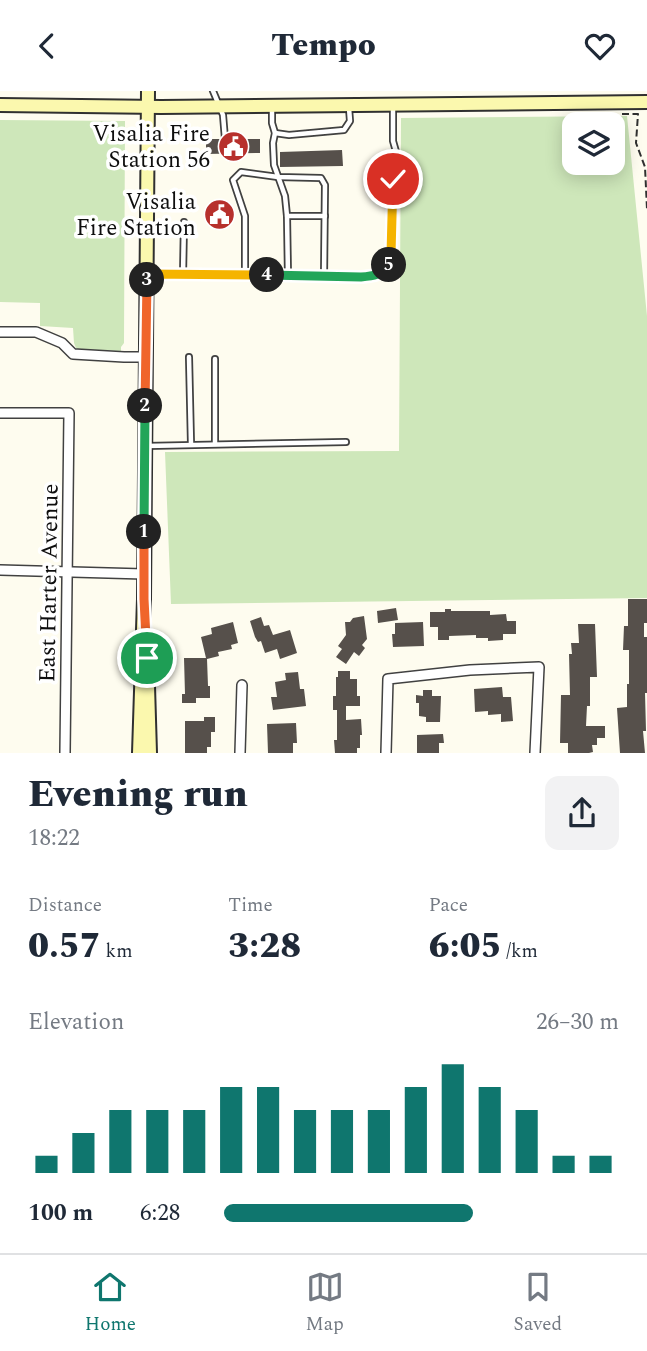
<!DOCTYPE html>
<html lang="en">
<head>
<meta charset="utf-8">
<style>
  body { margin:0; font-family:Spectral,serif; background:#f2f2f3; color:#1f2937; height:100vh; display:flex; flex-direction:column; font-size:26px; white-space:nowrap }
  * { box-sizing:border-box; margin:0 }
  p { font-size:23px; color:#747a83 }
  .icon { flex:none; width:38px; height:38px; fill:none; stroke:currentColor; stroke-width:2; stroke-linecap:round; stroke-linejoin:round }
  .map { position:relative; height:662px; overflow:hidden }
  .sheet { display:flex; flex-direction:column; background:#fff; flex:1 }
  .sheet>* { flex:none }
  .fabs { position:absolute; left:562px; top:21px; display:grid; gap:14px }
  .fabs a { display:grid; place-items:center; width:63px; height:63px; border-radius:14px; background:#fff; box-shadow:0 4px 18px #0003; font-size:35px }
  .pin { position:absolute; display:grid; place-items:center; width:60px; height:60px; color:#fff; margin:-30px; border:4px solid #fff; border-radius:50%; box-shadow:0 2px 7px #0007 }
  .km { position:absolute; width:35px; height:35px; margin:-18px; border-radius:50%; background:#222; color:#fff; font-size:19px; line-height:35px; text-align:center }
  .round { display:grid; place-items:center; flex:none; width:74px; height:74px; border-radius:14px; background:#f2f2f3 }
  .headline { display:flex; align-items:center; justify-content:space-between; height:119px; padding:0 28px }
  h1 { font-size:38px; font-weight:800; line-height:52px }
  .metrics { display:grid; grid-template-columns:repeat(3,1fr); gap:10px; height:119px; padding:7px 28px }
  .metrics div { display:grid; align-content:center }
  .metrics b { font-size:35px; font-weight:800 }
  .metrics small { font-size:19px; font-weight:400 }
  .metrics p { font-size:19px }
  .chart { height:196px; padding:14px 28px }
  .chart p { display:flex; justify-content:space-between }
  .chart svg { width:100%; height:126px; margin-top:7px; stroke:#0f766e; stroke-width:6 }
  ul { padding:0 28px; list-style:none; font-size:23px }
  li { display:grid; grid-template-columns:112px 84px 1fr; align-items:center; height:52px }
  li i { height:18px; border-radius:9px; background:#0f766e }
  header { display:flex; justify-content:space-between; align-items:center; height:91px; padding:0 28px; background:#fff; font-size:32px; font-weight:800 }
  .tab-bar { display:flex; justify-content:space-around; align-items:center; height:98px; border-top:2px solid #e0e1e3; background:#fff; font-size:19px; color:#747a83 }
  .tab-bar a { display:grid; justify-items:center; gap:4px }
  .tab-bar .current { color:#0f766e }
  .map>svg:first-child { display:block }
</style>
</head>
<body>
<header><svg class="icon" aria-label="back" viewBox="0 0 24 24"><path d="M15 5l-7 7 7 7"/></svg>Tempo<svg class="icon" aria-label="heart" viewBox="0 0 24 24"><path d="M12 20l-8-8c-3-5 5-10 8-4 3-6 11-1 8 4z"/></svg></header>
<div class="map">
<svg width="647" height="662" viewBox="0 0 647 662">
  <rect width="100%" height="100%" fill="#fefcef"/>
  <g fill="#cee7ba" fill-rule="evenodd">
    <path d="M627,25L647,225V507L171,513L165,361L399,360L401,27ZM612,33V72H574V33Z"/>
    <polygon points="0,29 125,30 124,252 121,256 121,260 80,259 76,257 74,252 73,237 40,235 40,212 0,211"/>
  </g>
  <g fill="#56504b">
    <polygon points="206,48 220,48 222,51 225,53 228,51 230,48 260,48 260,62 206,63"/>
    <polygon points="342,59 343,75 280,76 280,61"/>
    <polygon points="628,508 647,508 647,532 644,532 644,546 647,546 647,602 645,602 646,640 643,640 645,662 620,662 617,617 627,616 627,593 629,593 629,559 623,559 624,535 628,535"/>
    <polygon points="396,517 398,529 378,532 377,520"/>
    <polygon points="445,518 451,518 451,520 490,520 490,524 506,523 507,530 516,530 516,543 503,543 503,549 488,550 488,547 476,547 476,544 449,545 449,549 438,549 438,536 430,536 430,521 445,521"/>
    <polygon points="364,525 367,548 362,554 365,557 359,565 354,561 346,573 336,566 342,558 338,555 346,544 345,531 350,531 353,527"/>
    <polygon points="261,526 264,535 269,534 273,544 290,539 297,562 280,568 277,558 265,562 261,550 258,551 255,546 250,530"/>
    <polygon points="233,531 238,552 231,554 232,558 218,561 219,565 207,568 208,595 210,595 210,607 196,607 196,612 182,612 182,603 185,603 184,567 206,567 201,546 212,543 211,537"/>
    <polygon points="423,531 424,555 393,556 392,543 395,543 395,532"/>
    <polygon points="578,533 595,533 597,586 590,586 590,615 587,615 586,635 605,635 605,647 597,647 597,654 592,654 593,661 589,662 568,662 568,652 560,652 561,604 570,604 569,563 572,563 571,552 579,552"/>
    <polygon points="338,580 350,580 350,588 357,588 357,605 360,605 360,615 346,615 346,629 361,628 362,644 360,644 360,657 357,657 357,662 335,662 334,649 337,649 337,619 333,619 333,605 336,605 336,586 338,586"/>
    <polygon points="298,581 300,598 304,598 306,615 273,619 271,606 277,606 275,591 286,589 285,582"/>
    <polygon points="502,596 503,606 511,606 513,630 501,631 501,623 488,624 488,620 475,621 474,598"/>
    <polygon points="423,599 432,599 432,605 441,605 440,631 426,631 426,626 419,625 419,612 416,612 416,604 423,605"/>
    <polygon points="204,626 215,626 215,641 211,641 211,656 207,656 207,662 185,662 185,630 204,630"/>
    <polygon points="296,632 297,652 293,652 293,662 268,662 267,633"/>
    <polygon points="443,643 444,652 439,652 439,662 417,662 417,644"/>
  </g>
  <g fill="none" stroke-linecap="round" stroke-linejoin="round">
    <defs>
      <g id="service">
        <polyline points="213,0 223,24 225,48"/>
        <polyline points="272,17 272,32 275,42 273,52 274,74 285,105 287,125 288,185"/>
        <polyline points="275,42 289,44 344,39 350,30 349,17"/>
        <polyline points="287,125 325,125"/>
        <polyline points="148,183 361,186 376,184 385,180 389,174 391,163 392,95 397,64 393,50 393,17"/>
        <polyline points="183,184 184,131"/>
        <polyline points="245,184 245,125 233,89 241,81 278,86 321,87 325,94 324,186"/>
        <polyline points="189,266 191,353"/>
        <polyline points="215,268 215,352"/>
        <polyline points="146,355 346,351"/>
      </g>
      <g id="minor">
        <polyline points="0,241 36,241 62,252 73,263 124,266 145,266"/>
        <polyline points="0,322 69,322 65,662"/>
        <polyline points="0,479 144,483"/>
        <polyline points="240,662 242,594"/>
        <polyline points="386,662 388,588 470,579 539,576 535,662"/>
      </g>
      <g id="secondary">
        <polyline points="0,14 161,16 647,11"/>
        <polyline points="148,595 150,662"/>
        <polyline points="139,662 144,508 148,0"/>
      </g>
    </defs>
    <use href="#service" stroke="#414141" stroke-width="8"/>
    <use href="#minor" stroke="#414141" stroke-width="12"/>
    <use href="#secondary" stroke="#303030" stroke-width="16"/>
    <polyline stroke="#303030" stroke-width="2" stroke-dasharray="7 3.5" stroke-linecap="butt" points="622,23 638,23 636,52 645,76 647,118"/>
    <use href="#service" stroke="#fff" stroke-width="4.5"/>
    <use href="#minor" stroke="#fff" stroke-width="9"/>
    <use href="#secondary" stroke="#fbf8ae" stroke-width="12"/>
  </g>
  <g fill="none" stroke-linecap="round" stroke-linejoin="round">
    <defs>
      <polyline id="split-1" points="144,441 144,508 147,567"/>
      <polyline id="split-2" points="144,441 145,315"/>
      <polyline id="split-3" points="145,315 147,189"/>
      <polyline id="split-4" points="147,189 147,183 267,184"/>
      <path id="split-5" d="M267,184L361,186C373,185 382,184 389,174"/>
      <polyline id="split-6" points="389,174 391,163 393,88"/>
    </defs>
    <use href="#split-1" stroke="#fff" stroke-width="14"/>
    <use href="#split-2" stroke="#fff" stroke-width="14"/>
    <use href="#split-3" stroke="#fff" stroke-width="14"/>
    <use href="#split-4" stroke="#fff" stroke-width="14"/>
    <use href="#split-5" stroke="#fff" stroke-width="14"/>
    <use href="#split-6" stroke="#fff" stroke-width="14"/>
    <use href="#split-1" stroke="#f0652b" stroke-width="9"/>
    <use href="#split-2" stroke="#22a559" stroke-width="9"/>
    <use href="#split-3" stroke="#f0652b" stroke-width="9"/>
    <use href="#split-4" stroke="#f5b400" stroke-width="9"/>
    <use href="#split-5" stroke="#22a559" stroke-width="9"/>
    <use href="#split-6" stroke="#f5b400" stroke-width="9"/>
  </g>
  <defs>
    <symbol id="civic-disc" viewBox="-11 -11 22 22"><circle r="9.5" fill="#b7302c" stroke="#fff"/><path d="M-.6-6.5H3V-4.5H.6V-3L4-1V1h2V6H-6V1h2V-1L-.6-3ZM-1.2 2.5V6h2.4V2.5Z" fill="#fff"/></symbol>
  </defs>
  <g fill-rule="evenodd">
    <use href="#civic-disc" x="216" y="38" width="35" height="35"/>
    <use href="#civic-disc" x="202" y="106" width="35" height="35"/>
  </g>
  <g text-anchor="middle" stroke-width="7" stroke-linejoin="round" paint-order="stroke">
    <g font-size="23" fill="#0e0e0e" stroke="#fff" text-anchor="end">
      <text x="210" y="50">Visalia Fire<tspan x="210" dy="26">Station 56</tspan></text>
      <text x="196" y="118">Visalia<tspan x="196" dy="26">Fire Station</tspan></text>
    </g>
    <g font-size="23" fill="#0e0e0e" stroke="#fff">
      <text transform="translate(48 492) rotate(-89)" y="8">East Harter Avenue</text>
    </g>
  </g>
</svg>
<div class="fabs">
<a><svg class="icon" aria-label="layers" viewBox="0 0 24 24"><path d="M12 4l9 5-9 5-9-5zM3 14l9 5 9-5"/></svg></a>
</div>
<div class="pin" style="left:147px;top:567px;background:#1e9e55"><svg class="icon" aria-label="arrive" viewBox="0 0 24 24"><path d="M6 21V4h12l-3 4 3 4H6"/></svg></div>
<div class="pin" style="left:393px;top:88px;background:#d93025"><svg class="icon" aria-label="check" viewBox="0 0 24 24"><path d="M5 12l5 5 9-10"/></svg></div>
<b class="km" style="left:144px;top:441px">1</b>
<b class="km" style="left:145px;top:315px">2</b>
<b class="km" style="left:147px;top:189px">3</b>
<b class="km" style="left:267px;top:184px">4</b>
<b class="km" style="left:389px;top:174px">5</b>
</div>
<section class="sheet">
<div class="headline"><div><h1>Evening run</h1><p>18:22</p></div><a class="round"><svg class="icon" aria-label="share" viewBox="0 0 24 24"><path d="M12 15V3M7 8l5-5 5 5M5 13v7h14v-7"/></svg></a></div>
<div class="metrics">
<div><p>Distance</p><b>0.57<small> km</small></b></div>
<div><p>Time</p><b>3:28</b></div>
<div><p>Pace</p><b>6:05<small> /km</small></b></div>
</div>
<div class="chart"><p><span>Elevation</span>26–30 m</p>
<svg viewBox="0 0 160 44" preserveAspectRatio="none"><path d="M5 44V38M15 44V30M25 44V22M35 44V22M45 44V22M55 44V14M65 44V14M75 44V22M85 44V22M95 44V22M105 44V14M115 44V6M125 44V14M135 44V22M145 44V38M155 44V38"/></svg>
</div>
<ul>
<li><b>100 m</b>6:28<i style="width:63%"></i></li>
</ul>
</section>
<nav class="tab-bar">
<a class="current"><svg class="icon" aria-label="home" viewBox="0 0 24 24"><path d="M3 11l9-7 9 7M6 9v11h12V9"/></svg>Home</a>
<a><svg class="icon" aria-label="map" viewBox="0 0 24 24"><path d="M3 6l6-2 6 2 6-2v14l-6 2-6-2-6 2zM9 4v14M15 6v14"/></svg>Map</a>
<a><svg class="icon" aria-label="saved" viewBox="0 0 24 24"><path d="M7 4h10v16l-5-4-5 4z"/></svg>Saved</a>
</nav>
</body>
</html>
